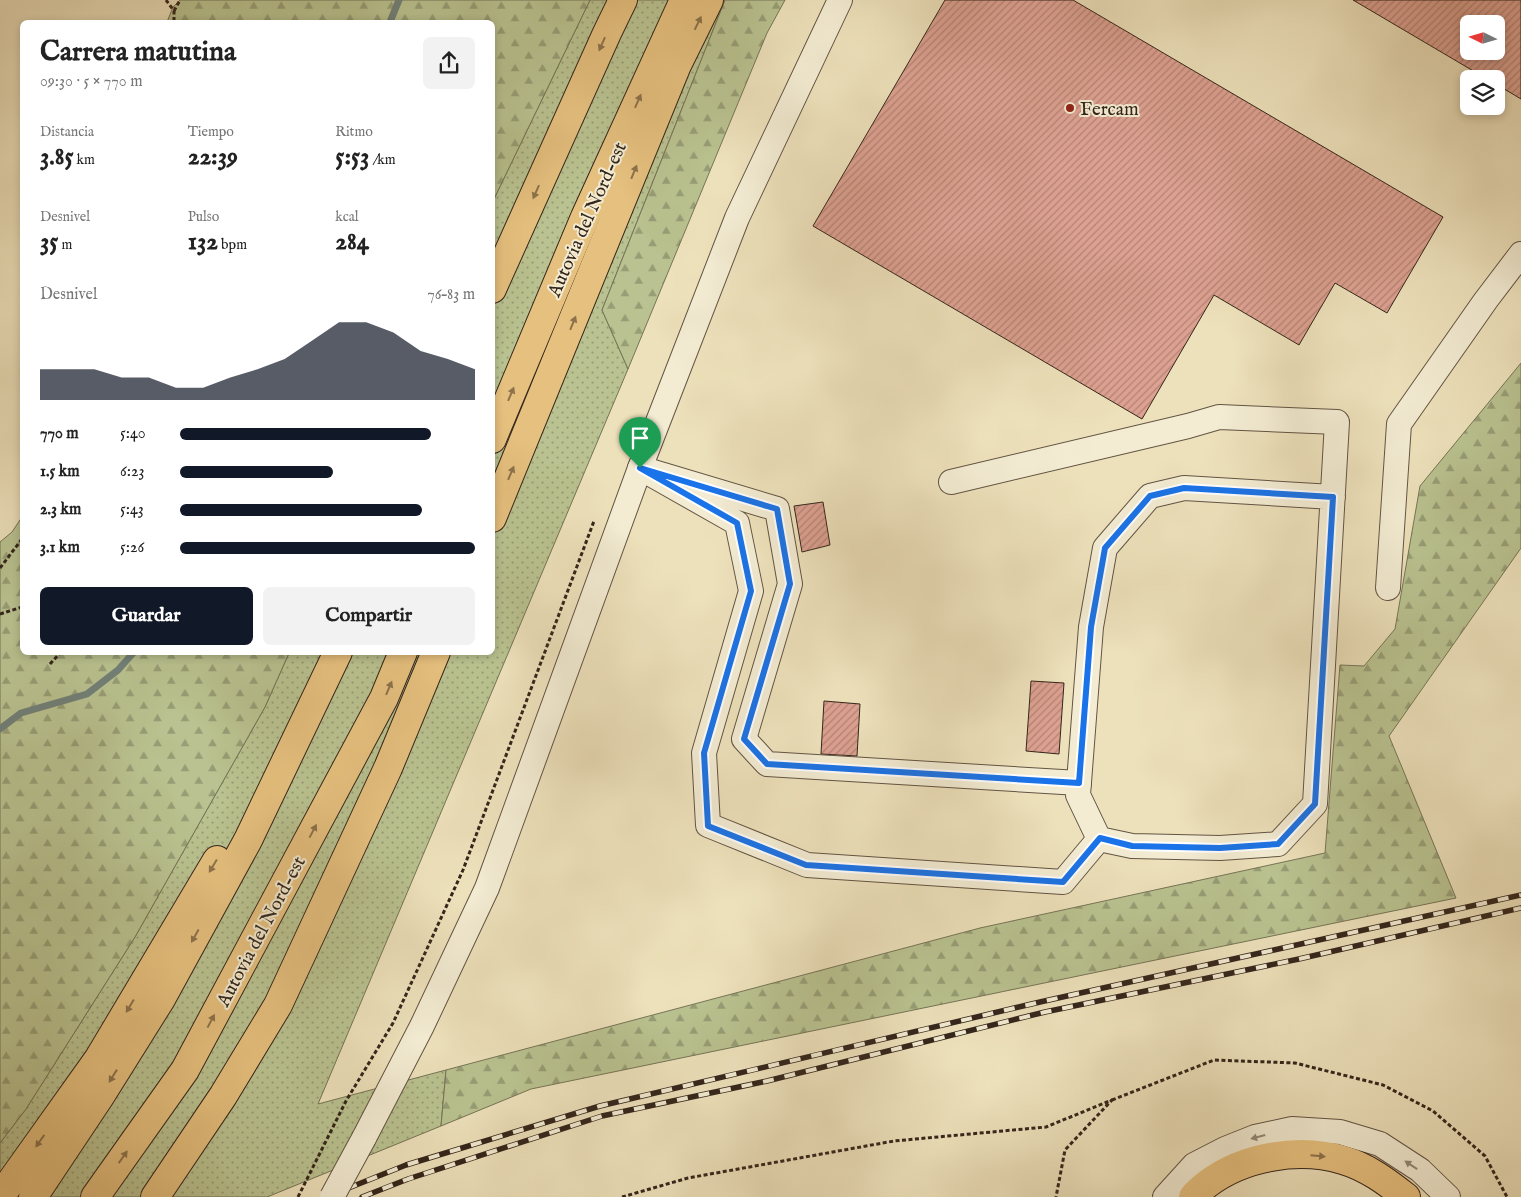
<!DOCTYPE html>
<html lang="es">
<head>
<meta charset="utf-8">
<style>
  body { margin:0; font-family:"IM FELL English",serif; background:#f2f2f2; color:#222; height:100vh; display:flex; flex-direction:column; font-size:19px; white-space:nowrap }
  * { box-sizing:border-box; margin:0 }
  p { font-size:16px; color:#767676 }
  .icon { flex:none; width:28px; height:28px; fill:none; stroke:currentColor; stroke-width:2; stroke-linecap:round; stroke-linejoin:round }
  .map { position:relative; flex:1; overflow:hidden }
  .panel { position:absolute; left:20px; top:20px; width:475px; height:635px; display:flex; flex-direction:column; background:#fff; border-radius:8px; box-shadow:0 2px 8px #0003 }
  .panel>* { flex:none }
  .needle { width:32px; rotate:275deg }
  .fabs { position:absolute; left:1460px; top:15px; display:grid; gap:10px }
  .fabs a { display:grid; place-items:center; width:45px; height:45px; border-radius:8px; background:#fff; box-shadow:0 2px 8px #0003; font-size:25px }
  .pin { position:absolute; display:grid; place-items:center; width:42px; height:42px; color:#fff; margin:-51px -21px; border-radius:50% 50% 50% 0; rotate:-45deg; box-shadow:0 0 5px #0007 }
  .pin .icon { rotate:45deg }
  .round { display:grid; place-items:center; flex:none; width:52px; height:52px; border-radius:8px; background:#f2f2f2 }
  .headline { display:flex; align-items:center; justify-content:space-between; height:85px; padding:0 20px }
  h1 { font-size:28px; font-weight:700; line-height:38px }
  .stats { display:grid; grid-template-columns:repeat(3,1fr); gap:8px; height:85px; padding:5px 20px }
  .stats div { display:grid; align-content:center }
  .stats b { font-size:25px; font-weight:700 }
  .stats small { font-size:14px; font-weight:400 }
  .stats p { font-size:14px }
  .chart { height:140px; padding:10px 20px }
  .chart p { display:flex; justify-content:space-between }
  .chart svg { width:100%; height:90px; margin-top:5px; fill:#111827; opacity:.7 }
  .cta { display:flex; gap:10px; margin-top:auto; padding:10px 20px }
  .cta a { flex:1; height:58px; border-radius:8px; background:#111827; color:#fff; font-size:20px; font-weight:700; line-height:58px; text-align:center }
  .cta a+a { background:#f2f2f2; color:#222 }
  ul { padding:0 20px; list-style:none; font-size:16px }
  li { display:grid; grid-template-columns:80px 60px 1fr; align-items:center; height:38px }
  li i { height:12px; border-radius:6px; background:#111827 }
  .map>svg:first-child { display:block }
</style>
</head>
<body>
<div class="map">
<svg width="1521" height="1197" viewBox="0 0 1521 1197">
  <defs>
    <pattern id="grass-dots" width="8" height="8" patternUnits="userSpaceOnUse" patternTransform="scale(1.25)"><rect width="8" height="8" fill="#b9c290"/><path d="M2 2h.1M6 6h.1" fill="none" stroke="#979d75" stroke-width="1.8" stroke-linecap="round"/></pattern>
    <pattern id="forest-firs" width="22" height="20" patternUnits="userSpaceOnUse" patternTransform="scale(1.25)"><rect width="22" height="20" fill="#b9c290"/><path d="M5 1l3.5 6h-7zM16 11l3.5 6h-7z" fill="#979d75"/></pattern>
    <pattern id="building-hatch" width="6" height="6" patternUnits="userSpaceOnUse" patternTransform="scale(1.25)"><rect width="6" height="6" fill="#dda191"/><path d="M-1 1l2-2M0 6l6-6M5 7l2-2" fill="none" stroke="#b48376"/></pattern>
  </defs>
  <rect width="100%" height="100%" fill="#ede1bb"/>
  <filter id="stains"><feTurbulence type="fractalNoise" baseFrequency=".004" numOctaves="4"/><feColorMatrix values="0 0 0 0 .2 0 0 0 0 .09 0 0 0 0 .02 0 0 0 .5 -.17"/></filter>
  <radialGradient id="worn" r=".72"><stop offset=".6" stop-color="#630" stop-opacity="0"/><stop offset="1" stop-color="#630" stop-opacity=".3"/></radialGradient>
  <polygon fill="url(#grass-dots)" stroke="#767456" points="590,0 725,0 602,310 628,369 318,1104 446,1070 441,1126 267,1197 0,1197 0,1143 26,1109 135,937 265,707 289,653 492,652 493,201"/>
  <g fill="url(#forest-firs)" stroke="#767456">
    <polygon points="180,0 590,0 493,201 492,22 167,22 173,7"/>
    <polygon points="725,0 785,0 767,33 628,369 602,310"/>
    <polygon points="1521,363 1521,548 1389,736 1456,898 531,1089 441,1126 446,1070 980,928 1325,853 1340,665 1364,666 1395,629 1420,486"/>
    <polygon points="22,517 22,652 289,653 265,707 135,937 26,1109 0,1143 0,542 12,532"/>
  </g>
  <g fill="none" stroke-linecap="round" stroke-linejoin="round">
    <g stroke="#718078" stroke-width="7">
      <polyline points="390,22 399,0"/>
      <polyline points="0,729 21,713 87,694 118,670 134,652"/>
    </g>
  </g>
  <g fill="url(#building-hatch)" stroke="#34251b" fill-rule="evenodd">
    <polygon points="945,0 1073,0 1443,217 1387,313 1335,283 1299,345 1214,295 1142,419 813,226"/>
    <path d="M1353,0H1521V99L1496,84V79H1487ZM1469,24H1496V51H1469Z"/>
    <polygon points="823,502 830,545 802,552 794,506"/>
    <polygon points="1031,681 1064,683 1059,754 1026,751"/>
    <polygon points="824,701 860,704 857,756 821,754"/>
  </g>
  <g fill="none" stroke-linecap="round" stroke-linejoin="round">
    <defs>
      <g id="minor">
        <polyline points="951,482 1188,426 1219,417 1337,422 1315,804 1278,844 1220,848 1132,846 1099,839 1078,795 1091,627 1105,548 1150,496 1184,488 1333,497"/>
        <polyline points="1388,588 1399,424 1486,300 1521,254"/>
        <polyline points="1079,783 767,764 744,739 790,584 777,509 640,468 737,523 751,591 704,753 708,825 807,865 1063,882 1099,839"/>
        <polyline points="364,1138 422,1026 487,888 640,468 737,218 840,0"/>
        <polyline points="1165,1197 1194,1165 1225,1149 1255,1137 1292,1129 1340,1132 1380,1144 1420,1170 1448,1197"/>
      </g>
      <g id="highway">
        <polyline points="492,289 607,33 623,0"/>
        <polyline points="492,439 585,217 684,0"/>
        <polyline points="492,518 677,65 709,0"/>
        <polyline points="0,1197 99,1058 217,860"/>
        <polyline points="33,1197 99,1098 161,999 248,840 338,652"/>
        <polyline points="95,1197 185,1070 384,698 403,652"/>
        <polyline points="155,1197 223,1096 278,1005 388,768 436,652"/>
        <path d="M1193,1197C1197,1192 1202,1188 1207,1184C1244,1156 1299,1147 1343,1160C1367,1167 1387,1182 1406,1197"/>
      </g>
    </defs>
    <use href="#minor" stroke="#625443" stroke-width="26"/>
    <use href="#highway" stroke="#34251b" stroke-width="30"/>
    <g stroke="#34251b" stroke-width="3" stroke-dasharray="4 2.5" stroke-linecap="butt">
      <polyline points="166,0 174,11 174,22"/>
      <polyline points="174,11 180,0"/>
      <polyline points="0,568 22,539"/>
      <polyline points="0,614 22,607"/>
      <polyline points="50,664 61,652"/>
      <polyline points="1112,1100 1214,1060 1295,1063 1383,1085 1433,1111 1485,1156 1507,1197"/>
      <polyline points="298,1197 346,1101 393,1023 463,870 594,521"/>
      <polyline points="622,1197 688,1178 894,1141 1046,1127 1112,1100 1065,1150 1056,1197"/>
    </g>
    <use href="#minor" stroke="#f3ecd3" stroke-width="24"/>
    <use href="#highway" stroke="#e6c07e" stroke-width="28"/>
    <defs>
      <g id="rail">
        <polyline points="326,1197 406,1165 600,1106 1040,1002 1521,895"/>
        <polyline points="362,1197 408,1179 602,1116 767,1081 1045,1012 1299,959 1521,908"/>
      </g>
    </defs>
    <use href="#rail" stroke="#34251b" stroke-width="5.5"/>
    <use href="#rail" stroke="#f3ecd3" stroke-width="4" stroke-dasharray="11" stroke-linecap="butt"/>
    <defs>
      <polyline id="minor-bridge" points="332,1197 364,1138"/>
    </defs>
    <use href="#minor-bridge" stroke="#625443" stroke-width="26" stroke-linecap="butt"/>
    <use href="#minor-bridge" stroke="#f3ecd3" stroke-width="24"/>
  </g>
  <defs><path id="oneway-solid" d="M-6-.8H1V-3.2L6.5 0L1 3.2V.8H-6Z" transform="scale(1.25)"/></defs>
  <g fill="#8d724c">
    <use href="#oneway-solid" transform="translate(698 23) rotate(-64)"/>
    <use href="#oneway-solid" transform="translate(602 44) rotate(114)"/>
    <use href="#oneway-solid" transform="translate(638 101) rotate(-66)"/>
    <use href="#oneway-solid" transform="translate(634 172) rotate(-68)"/>
    <use href="#oneway-solid" transform="translate(536 192) rotate(114)"/>
    <use href="#oneway-solid" transform="translate(573 323) rotate(-68)"/>
    <use href="#oneway-solid" transform="translate(511 394) rotate(-67)"/>
    <use href="#oneway-solid" transform="translate(511 473) rotate(-67)"/>
    <use href="#oneway-solid" transform="translate(389 688) rotate(-67)"/>
    <use href="#oneway-solid" transform="translate(313 831) rotate(-62)"/>
    <use href="#oneway-solid" transform="translate(213 866) rotate(121)"/>
    <use href="#oneway-solid" transform="translate(195 936) rotate(119)"/>
    <use href="#oneway-solid" transform="translate(130 1006) rotate(121)"/>
    <use href="#oneway-solid" transform="translate(211 1021) rotate(-62)"/>
    <use href="#oneway-solid" transform="translate(113 1076) rotate(122)"/>
    <use href="#oneway-solid" transform="translate(40 1141) rotate(125)"/>
    <use href="#oneway-solid" transform="translate(1318 1156) rotate(5)"/>
    <use href="#oneway-solid" transform="translate(123 1157) rotate(-55)"/>
  </g>
  <g fill="#948877">
    <use href="#oneway-solid" transform="translate(1258 1137) rotate(165)"/>
    <use href="#oneway-solid" transform="translate(1411 1165) rotate(-146)"/>
  </g>
  <g fill="none" stroke-linecap="round" stroke-linejoin="round">
    <defs>
      <polygon id="route" points="640,468 777,509 790,584 744,739 767,764 1079,783 1091,627 1105,548 1150,496 1184,488 1333,497 1315,804 1278,844 1220,848 1132,846 1100,838 1063,882 806,865 708,826 704,753 751,591 737,523"/>
    </defs>
    <use href="#route" stroke="#fff" stroke-width="10"/>
    <use href="#route" stroke="#1a73e8" stroke-width="6"/>
  </g>
  <circle fill="#8f2418" stroke="#f3ecd3" stroke-width="2" cx="1070" cy="108" r="5"/>
  <g text-anchor="middle" stroke-width="4" stroke-linejoin="round" paint-order="stroke">
    <g font-size="19" fill="#34251b" stroke="#f3ecd3" text-anchor="start">
      <text x="1080" y="115">Fercam</text>
    </g>
    <g font-size="19" fill="#34251b" stroke="#f3ecd3">
      <text transform="translate(586 219) rotate(-66)" y="7">Autovia del Nord-est</text>
      <text transform="translate(260 931) rotate(-62)" y="7">Autovia del Nord-est</text>
    </g>
  </g>
  <rect width="100%" height="100%" filter="url(#stains)"/>
  <rect width="100%" height="100%" fill="url(#worn)"/>
</svg>
<div class="fabs">
<a><svg class="needle" viewBox="-14 -14 28 28"><path d="M0-13l5 13h-10z" fill="#e53935"/><path d="M0 13l5-13h-10z" fill="#767676"/></svg></a>
<a><svg class="icon" aria-label="layers" viewBox="0 0 24 24"><path d="M12 4l9 5-9 5-9-5zM3 14l9 5 9-5"/></svg></a>
</div>
<div class="pin" style="left:640px;top:468px;background:#1e9e55"><svg class="icon" aria-label="arrive" viewBox="0 0 24 24"><path d="M6 21V4h12l-3 4 3 4H6"/></svg></div>
<section class="panel">
<div class="headline"><div><h1>Carrera matutina</h1><p>09:30 · 5 × 770 m</p></div><a class="round"><svg class="icon" aria-label="share" viewBox="0 0 24 24"><path d="M12 15V3M7 8l5-5 5 5M5 13v7h14v-7"/></svg></a></div>
<div class="stats">
<div><p>Distancia</p><b>3.85<small> km</small></b></div>
<div><p>Tiempo</p><b>22:39</b></div>
<div><p>Ritmo</p><b>5:53<small> /km</small></b></div>
</div>
<div class="stats">
<div><p>Desnivel</p><b>35<small> m</small></b></div>
<div><p>Pulso</p><b>132<small> bpm</small></b></div>
<div><p>kcal</p><b>284</b></div>
</div>
<div class="chart"><p><span>Desnivel</span>76–83 m</p>
<svg viewBox="0 0 160 44" preserveAspectRatio="none"><path d="M0 44V29L10 29L20 29L30 33L40 33L50 38L60 38L70 33L80 29L90 24L100 15L110 6L120 6L130 11L140 20L150 24L160 29V44z"/></svg>
</div>
<ul>
<li><b>770 m</b>5:40<i style="width:85%"></i></li>
<li><b>1.5 km</b>6:23<i style="width:52%"></i></li>
<li><b>2.3 km</b>5:43<i style="width:82%"></i></li>
<li><b>3.1 km</b>5:26<i style="width:100%"></i></li>
</ul>
<div class="cta"><a>Guardar</a><a>Compartir</a></div>
</section>
</div>
</body>
</html>
